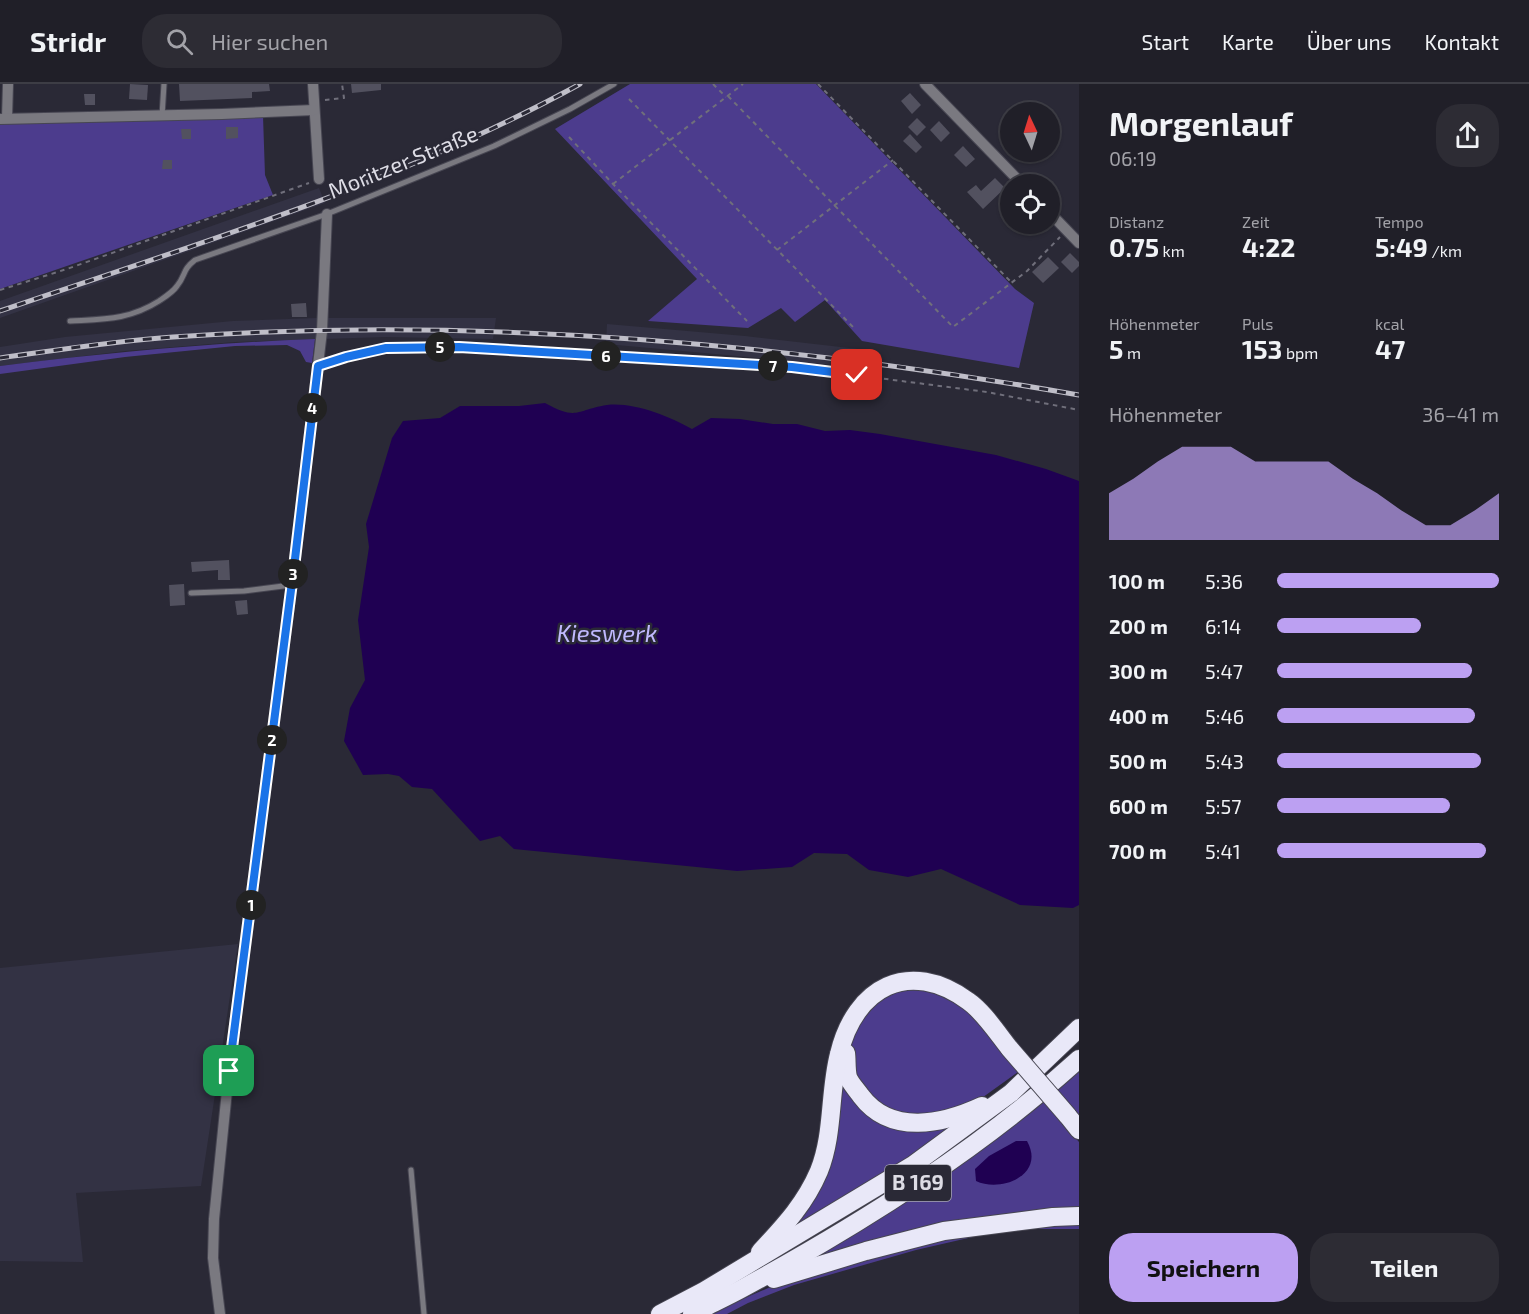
<!DOCTYPE html>
<html lang="de">
<head>
<meta charset="utf-8">
<style>
  body { margin:0; font-family:"Exo 2",sans-serif; background:#2d2c34; color:#f1f3f6; height:100vh; display:flex; flex-direction:column; font-size:22px; white-space:nowrap }
  * { box-sizing:border-box; margin:0 }
  p { font-size:20px; color:#a2a2a8 }
  .icon { flex:none; width:33px; height:33px; fill:none; stroke:currentColor; stroke-width:2; stroke-linecap:round; stroke-linejoin:round }
  .map { position:relative; flex:1; overflow:hidden }
  .sheet { display:flex; flex-direction:column; background:#201f28; width:450px }
  .sheet>* { flex:none }
  .needle { width:39px; rotate:356deg }
  .buttons { position:absolute; left:1000px; top:18px; display:grid; gap:12px }
  .buttons a { display:grid; place-items:center; width:60px; height:60px; border-radius:50%; background:#201f28; box-shadow:0 2px 4px #0004,0 0 0 2px #3d3d45; font-size:30px }
  .pin { position:absolute; display:grid; place-items:center; width:51px; height:51px; color:#fff; margin:-26px; border-radius:12px; box-shadow:0 3px 9px #0006 }
  .km { position:absolute; width:30px; height:30px; margin:-15px; border-radius:50%; background:#222; color:#fff; font-size:16px; line-height:30px; text-align:center }
  .round { display:grid; place-items:center; flex:none; width:63px; height:63px; border-radius:24px; background:#2d2c34 }
  .summary { display:flex; align-items:center; justify-content:space-between; height:102px; padding:0 30px }
  h1 { font-size:33px; font-weight:700; line-height:45px }
  .figures { display:grid; grid-template-columns:repeat(3,1fr); gap:9px; height:102px; padding:6px 30px }
  .figures div { display:grid; align-content:center }
  .figures b { font-size:26px; font-weight:700 }
  .figures small { font-size:16px; font-weight:400 }
  .figures p { font-size:16px }
  .chart { height:168px; padding:12px 30px }
  .chart p { display:flex; justify-content:space-between }
  .chart svg { width:100%; height:108px; margin-top:6px; fill:#bca0f2; opacity:.7 }
  .cta { display:flex; gap:12px; margin-top:auto; padding:12px 30px }
  .cta a { flex:1; height:69px; border-radius:24px; background:#bca0f2; color:#111; font-size:24px; font-weight:700; line-height:69px; text-align:center }
  .cta a+a { background:#2d2c34; color:#f1f3f6 }
  ul { padding:0 30px; list-style:none; font-size:20px }
  li { display:grid; grid-template-columns:96px 72px 1fr; align-items:center; height:45px }
  li i { height:15px; border-radius:8px; background:#bca0f2 }
  header { display:flex; align-items:center; gap:36px; box-sizing:border-box; height:84px; padding:0 30px; background:#201f28; border-bottom:2px solid #3d3d45 }
  header strong { font-size:28px }
  nav { display:flex; gap:33px; margin-inline-start:auto; font-size:21px }
  .search { width:420px; height:54px; background:#2d2c34; display:flex; align-items:center; gap:15px; box-sizing:border-box; padding:0 21px; border-radius:24px; color:#a2a2a8; font-size:22px }
  main { display:flex; flex:1; min-height:0 }
  .map>svg:first-child { display:block }
</style>
</head>
<body>
<header>
<strong>Stridr</strong>
<div class="search"><svg class="icon" aria-label="search" viewBox="0 0 24 24"><circle cx="10" cy="10" r="6"/><path d="M15 15l6 6"/></svg>Hier suchen</div>
<nav><a>Start</a><a>Karte</a><a>Über uns</a><a>Kontakt</a></nav>
</header>
<main>
<div class="map">
<svg width="1079" height="1230" viewBox="0 0 1079 1230">
  <rect width="100%" height="100%" fill="#2a2936"/>
  <g fill="#333244">
    <polygon points="319,104 325,119 0,234 0,217"/>
    <polygon points="316,234 496,234 493,255 385,253 235,258 125,267 0,282 0,263 65,253 233,237"/>
    <polygon points="607,240 745,252 858,265 855,283 606,260"/>
    <polygon points="238,860 201,1102 76,1109 83,1178 0,1177 0,884"/>
  </g>
  <g fill="#4c3c8d">
    <polygon points="630,0 816,0 1015,205 1034,219 1019,284 862,257 825,216 795,238 781,224 748,244 648,237 697,195 555,45"/>
    <polygon points="263,32 265,91 273,111 0,205 0,38"/>
    <path d="M315,255L312,279L306,278L300,267L287,261L235,262L125,273L0,290V282C105,269 210,259 315,255Z"/>
    <path d="M909,904C918,905 928,905 936,908C966,917 999,964 1018,988L979,1016L927,1035L887,1027L854,995L849,964L862,931L888,910Z"/>
    <polygon points="840,983 871,1030 969,1033 885,1092 783,1152 800,1133"/>
    <polygon points="1079,983 1079,1032 1055,1005"/>
    <polygon points="1043,1016 1079,1058 1079,1127 805,1176"/>
    <polygon points="1079,1139 1079,1145 1032,1145 977,1152 916,1166 794,1201 748,1219 727,1230 708,1230 775,1201 865,1172 978,1147"/>
  </g>
  <g fill="#1f0052">
    <path d="M545,319C578,337 575,326 607,321C634,318 668,332 692,345L711,334L740,335L773,340H797L825,347L850,346L880,350L996,371L1046,385L1079,397V821L1073,824L1020,821L941,785L908,793L869,786L847,770L814,769L792,783L737,787L514,765L500,752L480,757L432,705L412,703L399,692L388,690L363,691L344,657L350,624L365,596L358,536L369,463L366,440L392,354L403,337L440,334L460,322H519Z"/>
    <path d="M1016,1057H1027C1046,1091 1001,1109 976,1097L975,1085L989,1072Z"/>
  </g>
  <g fill="#52515f">
    <polygon points="130,0 148,1 147,16 129,15"/>
    <polygon points="179,0 269,0 270,7 252,8 252,14 180,17"/>
    <polygon points="351,0 381,0 381,6 352,9"/>
    <polygon points="910,9 921,21 912,30 901,17"/>
    <polygon points="84,10 95,10 95,21 85,21"/>
    <polygon points="917,34 926,43 917,52 908,43"/>
    <polygon points="939,37 950,49 941,58 930,46"/>
    <polygon points="226,43 238,43 238,54 226,55"/>
    <polygon points="181,45 191,45 191,55 182,55"/>
    <polygon points="910,50 922,63 916,69 903,57"/>
    <polygon points="963,62 975,75 966,83 954,71"/>
    <polygon points="163,76 172,76 172,85 162,85"/>
    <polygon points="995,94 1005,104 983,125 967,108 976,101 981,107"/>
    <polygon points="1015,140 1043,140 1031,150 1029,148 1025,151"/>
    <polygon points="1070,169 1079,178 1079,182 1072,189 1061,178"/>
    <polygon points="1048,173 1059,184 1043,199 1032,188"/>
    <polygon points="306,219 307,233 292,233 291,220"/>
    <polygon points="229,476 230,496 218,496 218,486 192,488 191,478"/>
    <polygon points="184,500 185,521 170,522 169,501"/>
    <polygon points="247,516 248,530 237,531 235,517"/>
  </g>
  <g fill="none" stroke-linecap="round" stroke-linejoin="round">
    <defs>
      <g id="lane">
        <polyline points="162,32 164,0"/>
        <path d="M70,237C104,235 129,236 159,217C165,213 173,208 177,202C186,191 182,186 195,176L327,130L494,62L570,25L614,0"/>
        <polyline points="191,509 244,507 291,501"/>
        <polyline points="411,1086 424,1230"/>
      </g>
      <g id="street">
        <polyline points="313,0 319,95"/>
        <polyline points="925,0 1022,100"/>
        <polyline points="7,34 8,0"/>
        <polyline points="0,35 222,30 314,26"/>
        <polyline points="1050,129 1079,159"/>
        <polyline points="220,1230 213,1174 214,1135 229,987 295,475 322,247 327,130"/>
      </g>
      <g id="highway">
        <path d="M846,969C847,976 846,986 848,993C850,999 857,1006 861,1012C891,1052 943,1040 982,1022"/>
        <polyline points="1067,1031 1079,1046"/>
        <path d="M760,1168C784,1142 805,1120 819,1087C834,1050 829,1008 839,970C855,903 909,874 968,917C983,927 998,950 1010,965"/>
        <polyline points="774,1195 866,1167 944,1147 1053,1133 1079,1132"/>
        <polyline points="660,1230 704,1207 913,1081 1011,1009 1079,944"/>
        <path d="M692,1230C709,1221 727,1213 745,1203C862,1139 980,1065 1079,975"/>
      </g>
    </defs>
    <use href="#lane" stroke="#474652" stroke-width="7"/>
    <use href="#street" stroke="#474652" stroke-width="12"/>
    <use href="#highway" stroke="#474652" stroke-width="20"/>
    <g stroke="#706f7b" stroke-width="2" stroke-dasharray="4.5 4.5" stroke-linecap="butt">
      <polyline points="713,0 726,13"/>
      <polyline points="818,0 1012,199"/>
      <polyline points="728,12 953,243 1027,187 1060,153"/>
      <polyline points="629,15 856,246"/>
      <polyline points="325,16 344,14 342,0"/>
      <polyline points="569,53 613,100 747,237"/>
      <polyline points="613,100 743,0"/>
      <polyline points="777,166 893,76"/>
      <polyline points="0,206 67,185 309,99"/>
      <polyline points="329,278 386,264 459,263 792,283 987,308 1079,326"/>
    </g>
    <use href="#lane" stroke="#7a7980" stroke-width="5"/>
    <use href="#street" stroke="#7a7980" stroke-width="10"/>
    <use href="#highway" stroke="#e9e8f8" stroke-width="18"/>
    <defs>
      <g id="rail">
        <path d="M0,227C196,160 398,100 580,0"/>
        <path d="M0,274C58,266 115,257 173,253C474,232 782,259 1079,311"/>
      </g>
    </defs>
    <use href="#rail" stroke="#bfbec8" stroke-width="5"/>
    <use href="#rail" stroke="#2a2936" stroke-width="3" stroke-dasharray="9" stroke-linecap="butt"/>
    <defs>
      <polyline id="highway-bridge" points="1010,965 1067,1031"/>
    </defs>
    <use href="#highway-bridge" stroke="#474652" stroke-width="20" stroke-linecap="butt"/>
    <use href="#highway-bridge" stroke="#e9e8f8" stroke-width="18"/>
  </g>
  <g fill="none" stroke-linecap="round" stroke-linejoin="round">
    <defs>
      <polyline id="route" points="229,987 295,475 318,282 346,273 386,264 459,263 792,283 857,291"/>
    </defs>
    <use href="#route" stroke="#fff" stroke-width="12"/>
    <use href="#route" stroke="#1a73e8" stroke-width="8"/>
  </g>
  <g text-anchor="middle" stroke-width="5" stroke-linejoin="round" paint-order="stroke">
    <rect fill="#2a2936" stroke="#a7a6b0" stroke-width="1.5" x="885" y="1081" width="66" height="36" rx="4.5"/>
    <g font-size="21" font-weight="bold" fill="#dddce5">
      <text x="918" y="1106">B 169</text>
    </g>
    <g font-size="22" fill="#dddce5" stroke="#2a2936">
      <text transform="translate(403 78) rotate(-22)" y="8">Moritzer Straße</text>
    </g>
    <g font-size="24" font-style="italic" fill="#c0b9fe" stroke="#2a2936">
      <text x="607" y="558">Kieswerk</text>
    </g>
  </g>
</svg>
<div class="buttons">
<a><svg class="needle" viewBox="-14 -14 28 28"><path d="M0-13l5 13h-10z" fill="#e53935"/><path d="M0 13l5-13h-10z" fill="#a2a2a8"/></svg></a>
<a><svg class="icon" aria-label="locate" viewBox="0 0 24 24"><circle cx="12" cy="12" r="6"/><path d="M12 2v4M12 18v4M2 12h4M18 12h4"/></svg></a>
</div>
<div class="pin" style="left:229px;top:987px;background:#1e9e55"><svg class="icon" aria-label="arrive" viewBox="0 0 24 24"><path d="M6 21V4h12l-3 4 3 4H6"/></svg></div>
<div class="pin" style="left:857px;top:291px;background:#d93025"><svg class="icon" aria-label="check" viewBox="0 0 24 24"><path d="M5 12l5 5 9-10"/></svg></div>
<b class="km" style="left:251px;top:821px">1</b>
<b class="km" style="left:272px;top:656px">2</b>
<b class="km" style="left:293px;top:490px">3</b>
<b class="km" style="left:312px;top:324px">4</b>
<b class="km" style="left:440px;top:263px">5</b>
<b class="km" style="left:606px;top:272px">6</b>
<b class="km" style="left:773px;top:282px">7</b>
</div>
<section class="sheet">
<div class="summary"><div><h1>Morgenlauf</h1><p>06:19</p></div><a class="round"><svg class="icon" aria-label="share" viewBox="0 0 24 24"><path d="M12 15V3M7 8l5-5 5 5M5 13v7h14v-7"/></svg></a></div>
<div class="figures">
<div><p>Distanz</p><b>0.75<small> km</small></b></div>
<div><p>Zeit</p><b>4:22</b></div>
<div><p>Tempo</p><b>5:49<small> /km</small></b></div>
</div>
<div class="figures">
<div><p>Höhenmeter</p><b>5<small> m</small></b></div>
<div><p>Puls</p><b>153<small> bpm</small></b></div>
<div><p>kcal</p><b>47</b></div>
</div>
<div class="chart"><p><span>Höhenmeter</span>36–41 m</p>
<svg viewBox="0 0 160 44" preserveAspectRatio="none"><path d="M0 44V25L10 19L20 12L30 6L40 6L50 6L60 12L70 12L80 12L90 12L100 19L110 25L120 32L130 38L140 38L150 32L160 25V44z"/></svg>
</div>
<ul>
<li><b>100 m</b>5:36<i style="width:100%"></i></li>
<li><b>200 m</b>6:14<i style="width:65%"></i></li>
<li><b>300 m</b>5:47<i style="width:88%"></i></li>
<li><b>400 m</b>5:46<i style="width:89%"></i></li>
<li><b>500 m</b>5:43<i style="width:92%"></i></li>
<li><b>600 m</b>5:57<i style="width:78%"></i></li>
<li><b>700 m</b>5:41<i style="width:94%"></i></li>
</ul>
<div class="cta"><a>Speichern</a><a>Teilen</a></div>
</section>
</main>
</body>
</html>
